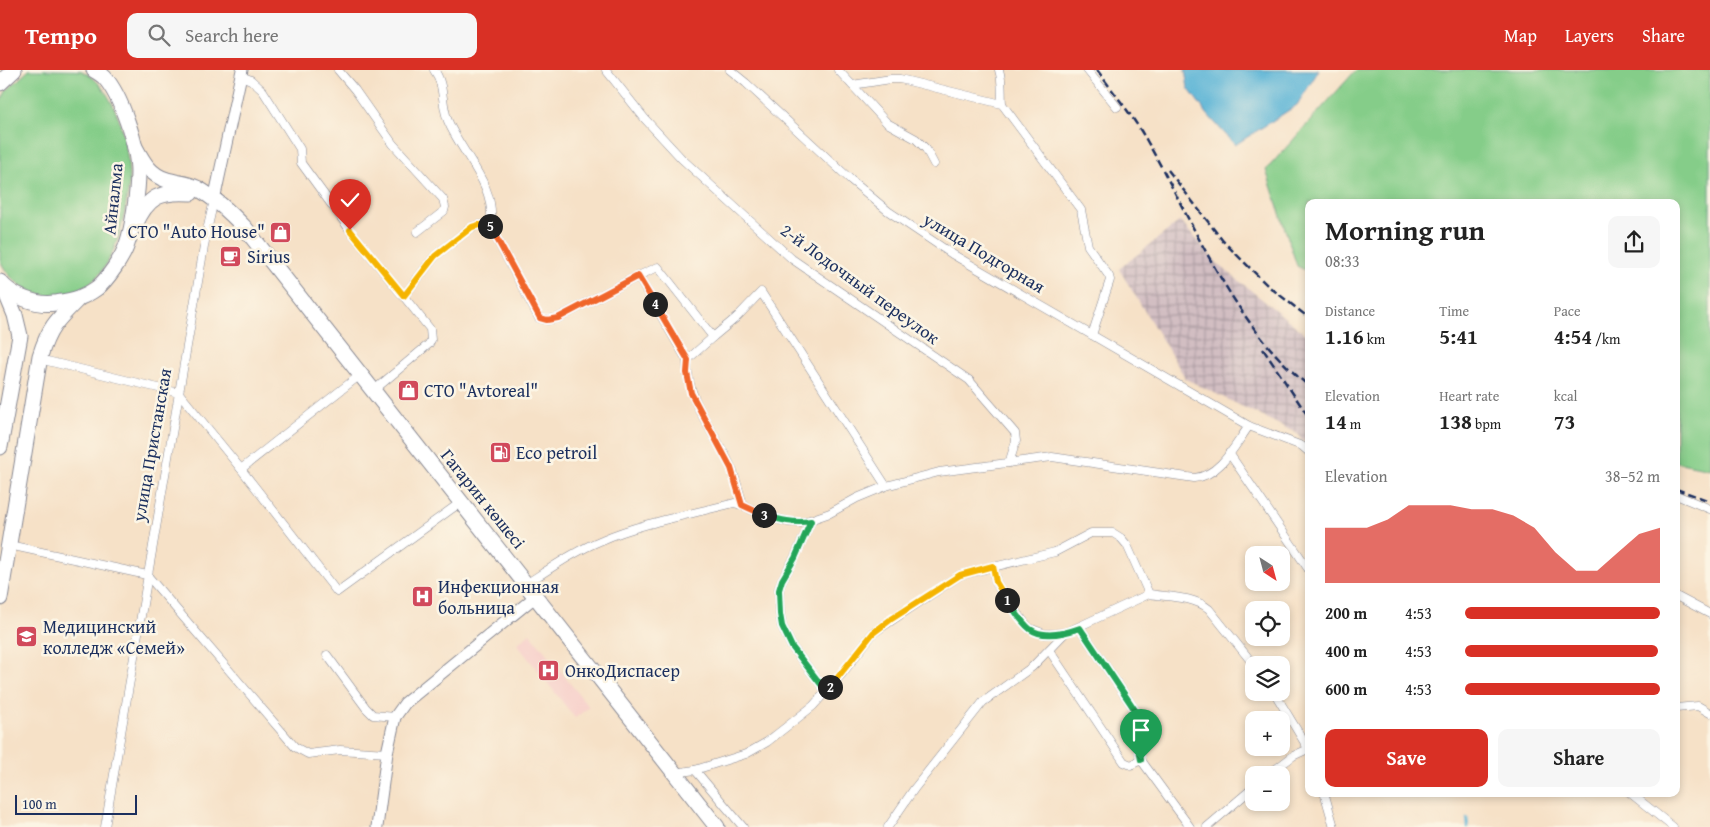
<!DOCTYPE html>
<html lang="en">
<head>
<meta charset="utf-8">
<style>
  body { margin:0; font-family:"Gentium Book Plus",serif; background:#f6f6f6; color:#222; height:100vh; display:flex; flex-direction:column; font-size:19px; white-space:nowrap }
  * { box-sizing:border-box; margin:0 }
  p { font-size:16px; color:#767676 }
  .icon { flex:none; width:28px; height:28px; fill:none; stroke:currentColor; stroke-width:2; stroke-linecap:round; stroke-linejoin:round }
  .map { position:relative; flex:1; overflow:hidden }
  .sheet { position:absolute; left:1305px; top:129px; width:375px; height:598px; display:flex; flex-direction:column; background:#fff; border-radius:10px; box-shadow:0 2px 8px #0003 }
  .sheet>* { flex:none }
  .needle { width:32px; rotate:144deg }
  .controls { position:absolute; left:1245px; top:476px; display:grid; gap:10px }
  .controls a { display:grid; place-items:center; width:45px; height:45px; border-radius:10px; background:#fff; box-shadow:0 2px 8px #0003; font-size:25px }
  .scale { position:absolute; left:15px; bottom:12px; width:122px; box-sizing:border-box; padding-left:5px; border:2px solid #1b2f5e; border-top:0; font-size:14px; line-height:18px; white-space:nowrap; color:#1b2f5e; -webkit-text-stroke:4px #fcf5e5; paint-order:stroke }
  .pin { position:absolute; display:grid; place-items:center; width:42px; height:42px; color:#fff; margin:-51px -21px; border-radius:50% 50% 50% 0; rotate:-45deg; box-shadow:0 0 5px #0007 }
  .pin .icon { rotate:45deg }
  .km { position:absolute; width:25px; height:25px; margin:-12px; border-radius:50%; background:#222; color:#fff; font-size:14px; line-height:25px; text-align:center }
  .round { display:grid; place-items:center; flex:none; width:52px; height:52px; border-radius:10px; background:#f6f6f6 }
  .overview { display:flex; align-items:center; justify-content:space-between; height:85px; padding:0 20px }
  h1 { font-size:28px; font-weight:700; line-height:38px }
  .figures { display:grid; grid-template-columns:repeat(3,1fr); gap:8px; height:85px; padding:5px 20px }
  .figures div { display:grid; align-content:center }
  .figures b { font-size:21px; font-weight:700 }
  .figures small { font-size:14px; font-weight:400 }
  .figures p { font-size:14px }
  .chart { height:140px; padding:10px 20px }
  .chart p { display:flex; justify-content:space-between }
  .chart svg { width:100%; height:90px; margin-top:5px; fill:#d93025; opacity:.7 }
  .primary-button { display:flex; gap:10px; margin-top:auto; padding:10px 20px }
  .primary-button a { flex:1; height:58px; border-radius:10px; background:#d93025; color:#fff; font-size:20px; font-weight:700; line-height:58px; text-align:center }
  .primary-button a+a { background:#f6f6f6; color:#222 }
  ul { padding:0 20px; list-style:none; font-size:16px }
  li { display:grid; grid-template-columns:80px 60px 1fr; align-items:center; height:38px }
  li i { height:12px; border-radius:6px; background:#d93025 }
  header { display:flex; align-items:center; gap:30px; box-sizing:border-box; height:70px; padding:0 25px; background:#d93025; color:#fff }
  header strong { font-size:24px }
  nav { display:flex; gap:28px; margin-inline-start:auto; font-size:18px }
  .search { width:350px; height:45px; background:#f6f6f6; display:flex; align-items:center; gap:12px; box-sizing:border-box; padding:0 18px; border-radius:10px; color:#767676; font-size:19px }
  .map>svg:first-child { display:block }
</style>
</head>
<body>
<header>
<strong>Tempo</strong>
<div class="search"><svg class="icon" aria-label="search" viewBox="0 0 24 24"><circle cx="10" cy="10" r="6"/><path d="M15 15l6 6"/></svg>Search here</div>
<nav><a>Map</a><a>Layers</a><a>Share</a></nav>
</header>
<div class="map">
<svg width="1710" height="757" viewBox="0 0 1710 757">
  <defs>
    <pattern id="industrial-grid" width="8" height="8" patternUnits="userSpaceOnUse" patternTransform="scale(1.25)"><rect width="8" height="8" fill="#d2bec2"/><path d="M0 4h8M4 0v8" fill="none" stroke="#aa9ba1"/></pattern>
  </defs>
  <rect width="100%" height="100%" fill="#fcf5e5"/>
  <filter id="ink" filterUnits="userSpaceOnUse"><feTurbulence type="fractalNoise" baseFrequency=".02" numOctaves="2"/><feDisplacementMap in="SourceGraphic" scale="10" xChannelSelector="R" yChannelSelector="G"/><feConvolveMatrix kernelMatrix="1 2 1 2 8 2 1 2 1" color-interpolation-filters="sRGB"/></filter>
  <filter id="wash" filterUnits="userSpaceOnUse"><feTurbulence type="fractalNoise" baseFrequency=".0096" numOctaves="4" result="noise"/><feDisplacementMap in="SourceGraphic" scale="20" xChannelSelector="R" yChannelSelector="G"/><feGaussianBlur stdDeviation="1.12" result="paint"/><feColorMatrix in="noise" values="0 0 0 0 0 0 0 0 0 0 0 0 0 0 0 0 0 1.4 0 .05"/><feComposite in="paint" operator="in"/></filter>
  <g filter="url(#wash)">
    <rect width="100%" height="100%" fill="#f6e1c7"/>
    <polygon fill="#f7d0ca" points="530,563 589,637 575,648 517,574"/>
    <polygon fill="url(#industrial-grid)" points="1180,151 1218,194 1309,267 1309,377 1296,363 1186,309 1119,199"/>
    <g fill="#85cd89" stroke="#507e74">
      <path d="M29,0C41,0 74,0 82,1C117,17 129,76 129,111C129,118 127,126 126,134C120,170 105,222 61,225C53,226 47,226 39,224C22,219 7,207 0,190V33L6,21Z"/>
      <polygon points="1356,0 1710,0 1710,399 1676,392 1676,132 1309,132 1309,202 1297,196 1266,100"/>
    </g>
    <polygon fill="#58b3d6" stroke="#3a719a" points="1185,0 1319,0 1297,35 1235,75 1208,45 1188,18"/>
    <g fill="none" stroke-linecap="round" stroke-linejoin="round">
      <polyline stroke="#58b3d6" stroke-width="2.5" points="1467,748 1468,757"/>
    </g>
  </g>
  <g filter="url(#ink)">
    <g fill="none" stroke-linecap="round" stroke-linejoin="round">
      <defs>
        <g id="street">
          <polyline points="338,0 355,20 393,74 443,129 445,137 444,141 417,162"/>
          <path d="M434,0C445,14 441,34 448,51C462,85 498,116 490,156L539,248L547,250L558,248L638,206L687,290"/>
          <polyline points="606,0 645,49 682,89 792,189 969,310 1015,363 1016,371 1009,393"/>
          <polyline points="730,0 746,13 851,110 888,141 952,184 1249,356 1302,376 1309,382"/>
          <polyline points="838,0 852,15 891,9 900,9 1002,34"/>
          <path d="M999,0C1003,12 1001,22 1002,34L1081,140L1088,176L1109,206L1110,210L1092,265"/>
          <polyline points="1087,0 1117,37"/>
          <polyline points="241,6 251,10 263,21 300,79 301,93 350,160 430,259 431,270 429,274 373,321"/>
          <polyline points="852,15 887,53 916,69 926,79 934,94"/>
          <polyline points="638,206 658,197 713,267 737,247 761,222 886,416"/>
          <polyline points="404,226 435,186 472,157 479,155 490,156"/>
          <path d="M713,267L687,290C686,331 715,362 731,397C736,409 739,422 743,435"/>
          <polyline points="39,289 179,323 241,399 337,522 461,432"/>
          <polyline points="1229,383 1309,500"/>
          <polyline points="241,399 360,305"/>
          <polyline points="1676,425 1710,439"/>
          <polyline points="811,451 795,487 782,510 779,519 780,544 782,556 792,577 826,621"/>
          <polyline points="9,475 147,505 295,677 308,684 340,680 387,683"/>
          <polyline points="993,496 996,512 1005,528 1029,558 1045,564 1065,563"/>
          <path d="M526,514C551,498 575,481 602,470C641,453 692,444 734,433L743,435L764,446L789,452L801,453L830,443L857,428L886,416L939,402L1052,387L1194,408C1220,406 1235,375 1249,356"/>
          <polyline points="1676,526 1710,544"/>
          <polyline points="1080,558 1149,661 1149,664 1139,679 1141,690 1190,757"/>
          <polyline points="1049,580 1124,692 1131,695 1141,690"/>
          <polyline points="327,585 366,638 373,645 395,647"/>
          <polyline points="1274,622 1309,680"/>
          <polyline points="1676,638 1698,636 1710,643"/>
          <polyline points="695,700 743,757"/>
          <path d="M674,703L695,700L746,684L767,672L813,636L841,605L873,563L960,505L1055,482L1091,463H1113L1121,468L1127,475L1149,524C1168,527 1193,526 1209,539L1254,595"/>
          <polyline points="1268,705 1293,686 1308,679"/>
          <polyline points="1324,722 1334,757"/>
          <polyline points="1629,722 1673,757"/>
          <polyline points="105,757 179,323 206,165 214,130"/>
          <polyline points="888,757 914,719 983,632 1032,597 1065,563 1149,524"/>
          <polyline points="1207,757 1254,717"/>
        </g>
        <g id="secondary">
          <polyline points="214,130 242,0"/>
          <polyline points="377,757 387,683 395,647 405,633 536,526"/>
        </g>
        <g id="highway">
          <polyline points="0,13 14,0"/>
          <path d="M135,77C143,92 150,105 167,110C177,113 187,113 197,118C215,128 230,142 245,158L717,757"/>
          <path d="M135,155C148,126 160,121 191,123"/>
          <path d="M0,212C11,226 37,236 55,233C72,230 82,229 97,218C107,210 123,187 127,174C133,157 138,121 138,102C138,77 121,25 104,7C101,4 97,2 94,0"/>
          <polyline points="0,377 20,266 15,245 3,216"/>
          <path d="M0,528L40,286C49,257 57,250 78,229"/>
        </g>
      </defs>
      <use href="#street" stroke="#888892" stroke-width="9"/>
      <use href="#secondary" stroke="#888892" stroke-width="13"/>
      <use href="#highway" stroke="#888892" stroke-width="17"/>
      <use href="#street" stroke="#fff" stroke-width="8"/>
      <use href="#secondary" stroke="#fff" stroke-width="11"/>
      <use href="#highway" stroke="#fff" stroke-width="15"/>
      <g stroke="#1b2f5e" stroke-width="2.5" stroke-dasharray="8 4" stroke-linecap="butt">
        <path d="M1097,0C1114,23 1133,46 1147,71C1195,155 1232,254 1309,316"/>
        <polyline points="1168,100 1223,171 1267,215 1309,248"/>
        <polyline points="1263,279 1308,346"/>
        <polyline points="1676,419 1710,431"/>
      </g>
    </g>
  </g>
  <g fill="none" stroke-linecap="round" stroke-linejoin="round" filter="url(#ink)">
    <defs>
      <path id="split-1" d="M1007,530C1014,539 1021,552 1030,559C1044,569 1066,563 1080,558L1149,661V664L1139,679L1141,690"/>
      <polyline id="split-2" points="830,617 873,563 890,550 960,505 993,496 996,512 1007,530"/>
      <path id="split-3" d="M764,445C780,450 794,454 811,451L795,488L782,510L779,520L780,544L782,556L792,577L826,621L830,617"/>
      <polyline id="split-4" points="655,234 688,290 687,303 691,323 731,398 742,435 764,445"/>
      <polyline id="split-5" points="490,156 540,248 547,250 558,248 638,206 655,234"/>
      <polyline id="split-6" points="350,160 404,226 435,186 472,157 479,155 490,156"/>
    </defs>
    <use href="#split-1" stroke="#fff" stroke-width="10"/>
    <use href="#split-2" stroke="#fff" stroke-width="10"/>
    <use href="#split-3" stroke="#fff" stroke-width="10"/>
    <use href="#split-4" stroke="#fff" stroke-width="10"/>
    <use href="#split-5" stroke="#fff" stroke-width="10"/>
    <use href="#split-6" stroke="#fff" stroke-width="10"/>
    <use href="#split-1" stroke="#22a559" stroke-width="6"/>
    <use href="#split-2" stroke="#f5b400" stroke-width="6"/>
    <use href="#split-3" stroke="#22a559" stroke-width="6"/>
    <use href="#split-4" stroke="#f0652b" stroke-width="6"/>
    <use href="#split-5" stroke="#f0652b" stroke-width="6"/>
    <use href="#split-6" stroke="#f5b400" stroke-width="6"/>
  </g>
  <defs>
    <symbol id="shop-square" viewBox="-11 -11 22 22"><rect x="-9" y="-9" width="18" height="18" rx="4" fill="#d1495b" stroke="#fcf5e5"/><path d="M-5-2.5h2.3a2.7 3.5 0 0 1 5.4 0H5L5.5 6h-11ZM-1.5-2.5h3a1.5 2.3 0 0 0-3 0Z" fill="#fff"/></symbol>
    <symbol id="cafe-square" viewBox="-11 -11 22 22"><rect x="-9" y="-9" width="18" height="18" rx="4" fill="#d1495b" stroke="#fcf5e5"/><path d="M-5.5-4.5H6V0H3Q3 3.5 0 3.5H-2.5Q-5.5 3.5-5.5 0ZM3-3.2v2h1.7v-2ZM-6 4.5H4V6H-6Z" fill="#fff"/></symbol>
    <symbol id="fuel-square" viewBox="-11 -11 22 22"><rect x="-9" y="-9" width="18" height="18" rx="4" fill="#d1495b" stroke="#fcf5e5"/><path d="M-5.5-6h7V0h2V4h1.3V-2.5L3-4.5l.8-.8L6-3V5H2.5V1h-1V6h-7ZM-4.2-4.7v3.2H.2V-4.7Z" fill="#fff"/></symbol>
    <symbol id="hospital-square" viewBox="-11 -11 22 22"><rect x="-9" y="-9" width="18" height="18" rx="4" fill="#d1495b" stroke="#fcf5e5"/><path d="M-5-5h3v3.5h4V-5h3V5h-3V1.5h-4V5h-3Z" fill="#fff"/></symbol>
    <symbol id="university-square" viewBox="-11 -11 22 22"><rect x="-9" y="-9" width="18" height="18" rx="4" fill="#d1495b" stroke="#fcf5e5"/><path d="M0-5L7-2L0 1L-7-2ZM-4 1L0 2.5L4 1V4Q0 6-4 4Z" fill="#fff"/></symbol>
  </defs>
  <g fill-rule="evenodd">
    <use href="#shop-square" x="268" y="150" width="25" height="25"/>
    <use href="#cafe-square" x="218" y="174" width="25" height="25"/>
    <use href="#shop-square" x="396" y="308" width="25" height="25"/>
    <use href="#fuel-square" x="488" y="370" width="25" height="25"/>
    <use href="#hospital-square" x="410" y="514" width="25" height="25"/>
    <use href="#university-square" x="14" y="554" width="25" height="25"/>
    <use href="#hospital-square" x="536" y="588" width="25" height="25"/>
  </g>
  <g text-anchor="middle" stroke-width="5" stroke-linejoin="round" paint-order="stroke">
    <g font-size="18" fill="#1b2f5e" stroke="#fcf5e5">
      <text transform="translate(113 129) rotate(-84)" y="6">Айналма</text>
      <text transform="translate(984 183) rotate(31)" y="6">улица Подгорная</text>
      <text transform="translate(860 214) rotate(36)" y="6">2-й Лодочный переулок</text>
      <text transform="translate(152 375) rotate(-80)" y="6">улица Пристанская</text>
      <text transform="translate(483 429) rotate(51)" y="6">Гагарин көшесі</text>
    </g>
    <g font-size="18" fill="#1b2f5e" stroke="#fcf5e5" text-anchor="start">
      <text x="265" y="168" text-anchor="end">СТО "Auto House"</text>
      <text x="247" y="193">Sirius</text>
      <text x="424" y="327">СТО "Avtoreal"</text>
      <text x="516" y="389">Eco petroil</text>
      <text x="438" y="523">Инфекционная<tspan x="438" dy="21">больница</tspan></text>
      <text x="43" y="563">Медицинский<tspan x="43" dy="21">колледж «Семей»</tspan></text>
      <text x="565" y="607">ОнкоДиспасер</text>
    </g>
  </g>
</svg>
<div class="controls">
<a><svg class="needle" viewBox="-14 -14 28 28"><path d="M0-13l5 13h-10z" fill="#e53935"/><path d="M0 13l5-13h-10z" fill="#767676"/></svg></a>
<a><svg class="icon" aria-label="locate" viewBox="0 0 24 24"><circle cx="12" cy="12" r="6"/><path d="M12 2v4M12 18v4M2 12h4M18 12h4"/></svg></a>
<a><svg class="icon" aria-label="layers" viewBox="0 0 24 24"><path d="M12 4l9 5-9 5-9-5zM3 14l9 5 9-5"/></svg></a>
<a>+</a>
<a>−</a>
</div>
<div class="scale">100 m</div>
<div class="pin" style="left:1141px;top:690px;background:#1e9e55"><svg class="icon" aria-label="arrive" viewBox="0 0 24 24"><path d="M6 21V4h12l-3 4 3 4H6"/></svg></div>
<div class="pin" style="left:350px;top:160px;background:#d93025"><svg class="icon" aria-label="check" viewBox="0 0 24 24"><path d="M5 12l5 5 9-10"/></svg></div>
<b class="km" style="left:1007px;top:530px">1</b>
<b class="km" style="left:830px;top:617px">2</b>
<b class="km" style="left:764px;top:445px">3</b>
<b class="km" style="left:655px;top:234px">4</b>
<b class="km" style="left:490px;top:156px">5</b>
<section class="sheet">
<div class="overview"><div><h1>Morning run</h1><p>08:33</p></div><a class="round"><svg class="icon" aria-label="share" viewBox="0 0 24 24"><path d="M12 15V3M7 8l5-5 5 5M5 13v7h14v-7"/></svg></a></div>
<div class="figures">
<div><p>Distance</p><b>1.16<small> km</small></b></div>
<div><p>Time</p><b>5:41</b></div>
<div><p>Pace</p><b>4:54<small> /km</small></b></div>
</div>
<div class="figures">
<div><p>Elevation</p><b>14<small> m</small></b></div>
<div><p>Heart rate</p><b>138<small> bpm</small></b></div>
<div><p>kcal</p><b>73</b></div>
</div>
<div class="chart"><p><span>Elevation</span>38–52 m</p>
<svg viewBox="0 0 160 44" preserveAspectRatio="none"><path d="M0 44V17L10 17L20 17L30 13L40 6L50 6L60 6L70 8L80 8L90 11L100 17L110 29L120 38L130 38L140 29L150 20L160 17V44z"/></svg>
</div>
<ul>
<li><b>200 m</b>4:53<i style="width:100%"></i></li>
<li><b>400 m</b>4:53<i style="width:99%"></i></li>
<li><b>600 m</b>4:53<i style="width:100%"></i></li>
</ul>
<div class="primary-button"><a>Save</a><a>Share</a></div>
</section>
</div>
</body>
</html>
